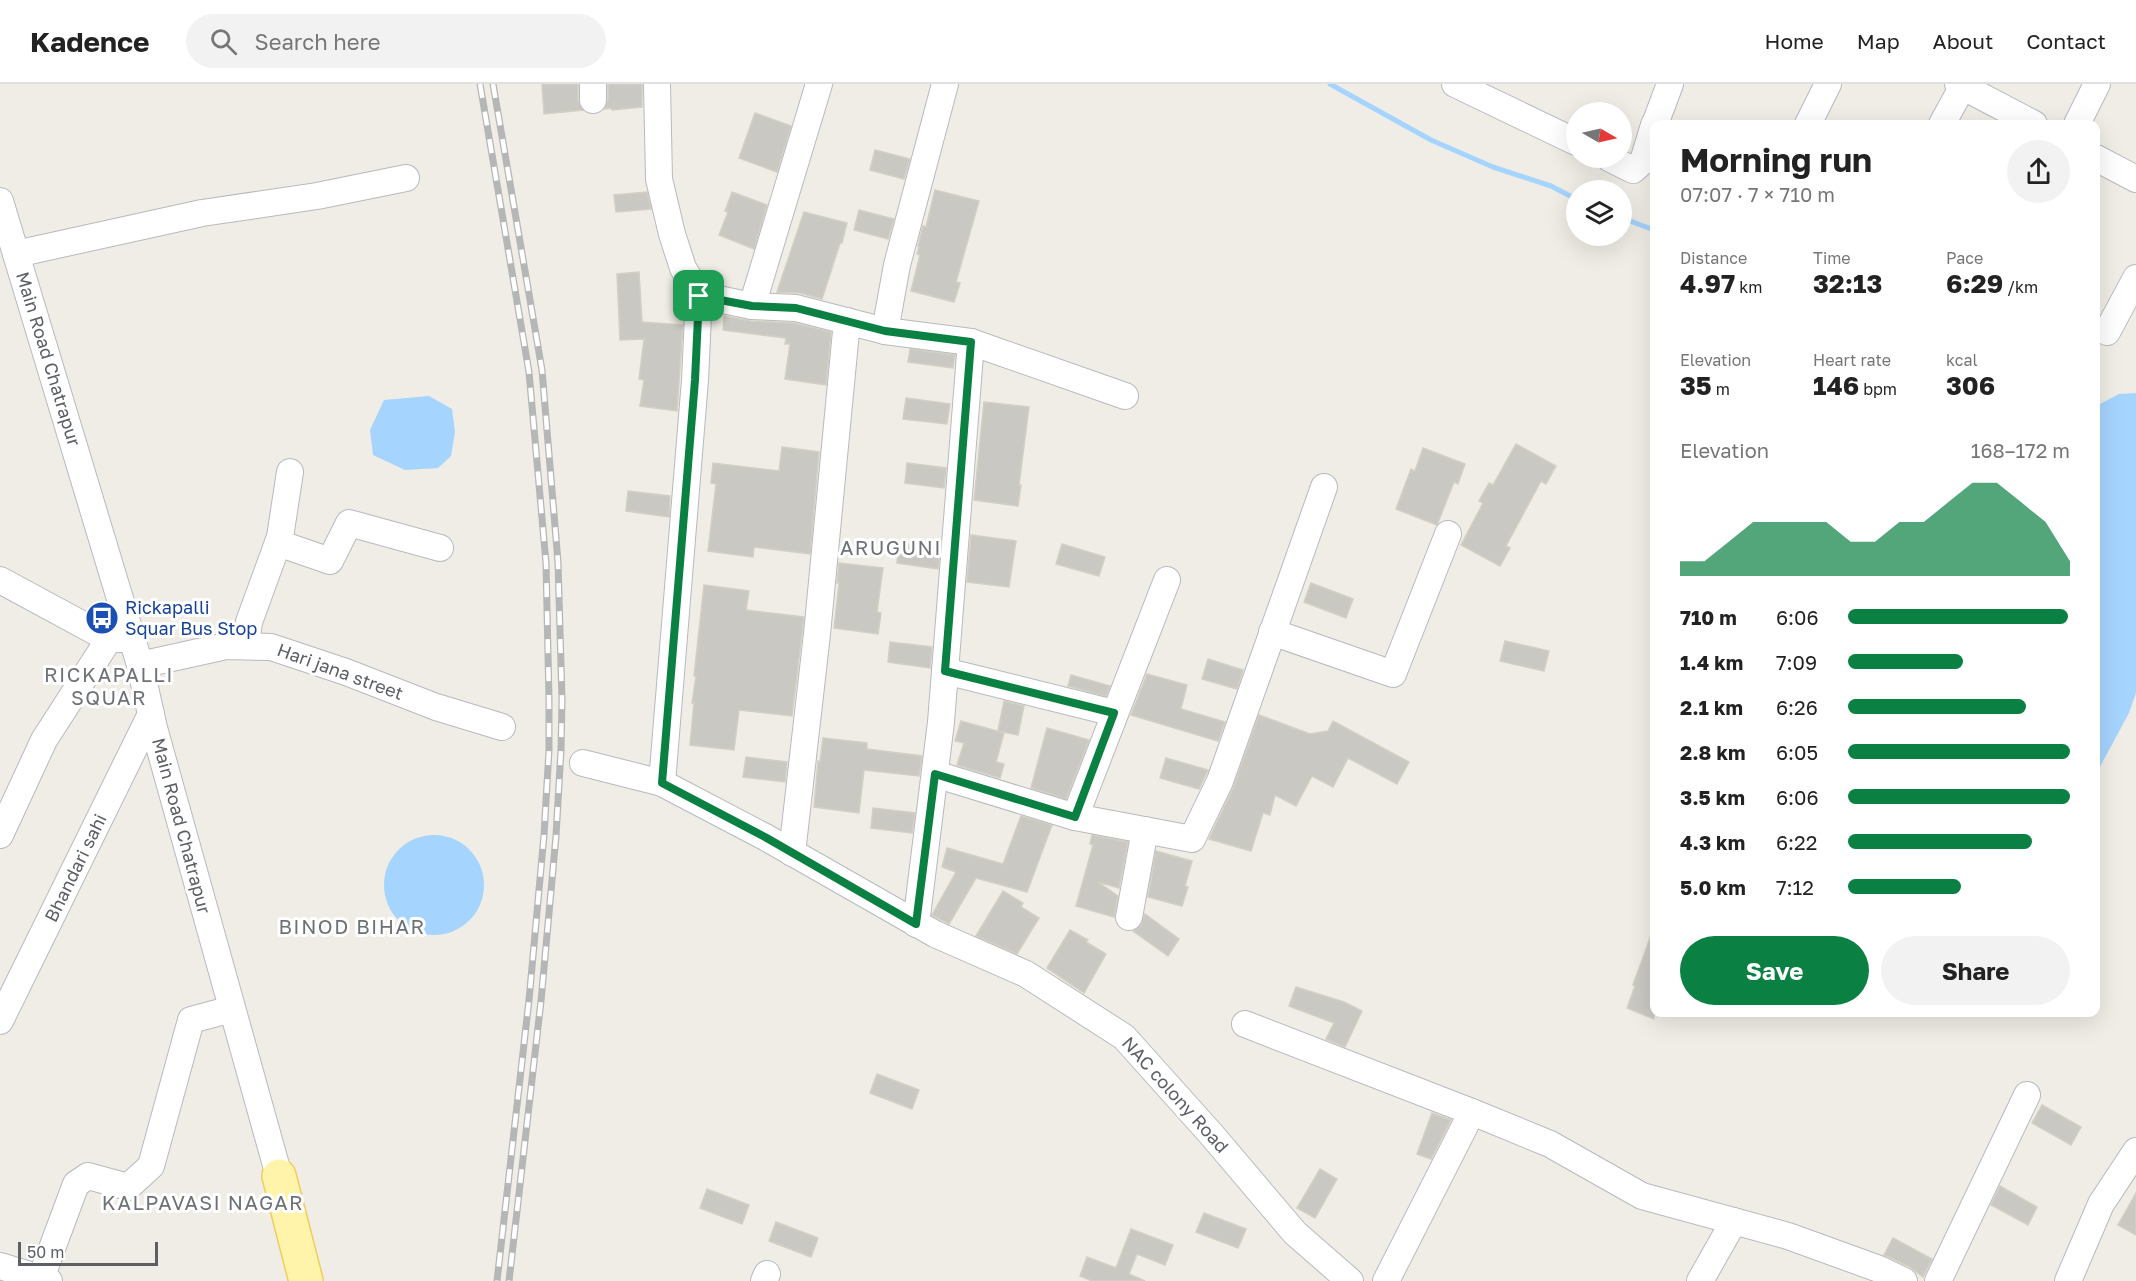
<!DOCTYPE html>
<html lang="en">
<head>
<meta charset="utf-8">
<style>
  body { margin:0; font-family:"Golos Text",sans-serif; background:#f2f2f2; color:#222; height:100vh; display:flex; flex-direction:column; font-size:22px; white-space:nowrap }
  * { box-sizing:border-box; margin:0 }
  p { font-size:20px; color:#767676 }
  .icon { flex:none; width:33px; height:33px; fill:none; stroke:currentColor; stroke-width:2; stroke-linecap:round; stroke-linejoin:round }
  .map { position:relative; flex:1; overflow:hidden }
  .side { position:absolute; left:1650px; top:36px; width:450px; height:897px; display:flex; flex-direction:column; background:#fff; border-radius:12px; box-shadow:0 6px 24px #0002 }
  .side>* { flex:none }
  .needle { width:39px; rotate:99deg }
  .controls { position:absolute; left:1566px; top:18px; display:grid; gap:12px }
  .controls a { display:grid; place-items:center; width:66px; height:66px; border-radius:50%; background:#fff; box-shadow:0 6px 24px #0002; font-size:30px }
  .scale { position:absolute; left:18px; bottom:15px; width:140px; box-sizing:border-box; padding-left:6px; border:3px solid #5c6065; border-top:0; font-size:16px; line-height:21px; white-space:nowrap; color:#5c6065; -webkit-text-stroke:4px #fff; paint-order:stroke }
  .pin { position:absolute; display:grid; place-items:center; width:51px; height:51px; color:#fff; margin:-26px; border-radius:12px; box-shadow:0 3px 9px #0006 }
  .round { display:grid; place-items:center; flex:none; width:63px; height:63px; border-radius:32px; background:#f2f2f2 }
  .headline { display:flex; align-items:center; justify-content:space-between; height:102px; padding:0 30px }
  h1 { font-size:33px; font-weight:700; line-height:45px }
  .stats { display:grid; grid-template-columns:repeat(3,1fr); gap:9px; height:102px; padding:6px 30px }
  .stats div { display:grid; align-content:center }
  .stats b { font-size:26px; font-weight:700 }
  .stats small { font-size:16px; font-weight:400 }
  .stats p { font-size:16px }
  .chart { height:168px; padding:12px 30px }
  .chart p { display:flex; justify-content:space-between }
  .chart svg { width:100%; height:108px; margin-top:6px; fill:#0b8043; opacity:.7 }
  .action { display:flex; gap:12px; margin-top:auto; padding:12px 30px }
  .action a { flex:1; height:69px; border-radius:36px; background:#0b8043; color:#fff; font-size:24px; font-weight:700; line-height:69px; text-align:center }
  .action a+a { background:#f2f2f2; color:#222 }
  ul { padding:0 30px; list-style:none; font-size:20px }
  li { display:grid; grid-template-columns:96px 72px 1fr; align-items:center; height:45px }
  li i { height:15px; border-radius:8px; background:#0b8043 }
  header { display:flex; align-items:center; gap:36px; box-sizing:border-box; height:84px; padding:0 30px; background:#fff; border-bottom:2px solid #e0e0e0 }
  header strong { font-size:28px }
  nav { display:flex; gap:33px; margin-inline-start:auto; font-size:21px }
  .search { width:420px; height:54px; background:#f2f2f2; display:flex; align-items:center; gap:15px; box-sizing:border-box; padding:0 21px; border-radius:33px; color:#767676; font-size:22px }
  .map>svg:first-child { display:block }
</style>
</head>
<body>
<header>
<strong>Kadence</strong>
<div class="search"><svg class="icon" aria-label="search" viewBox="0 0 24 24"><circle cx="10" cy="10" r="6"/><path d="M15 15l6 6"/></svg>Search here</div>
<nav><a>Home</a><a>Map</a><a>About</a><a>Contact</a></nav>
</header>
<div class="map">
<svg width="2136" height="1197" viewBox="0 0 2136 1197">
  <rect width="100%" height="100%" fill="#efede5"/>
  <g fill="#a5d4ff">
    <polygon points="2136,309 2136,609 2129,629 2096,690 2096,322 2119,310"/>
    <polygon points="429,312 452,325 455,348 451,372 438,384 405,386 373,371 370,346 384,316"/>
    <circle cx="434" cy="801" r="50"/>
  </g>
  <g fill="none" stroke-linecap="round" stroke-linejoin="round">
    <g stroke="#a5d4ff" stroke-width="5">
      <polyline points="1330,0 1431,56 1493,83 1551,102 1576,115"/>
      <polyline points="1622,134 1654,146"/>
    </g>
  </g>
  <g fill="#cac8c2" stroke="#d4cfc3" stroke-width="1.5">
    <polygon points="542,0 578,0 578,17 583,26 544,30"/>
    <polygon points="608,0 642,0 642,23 612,26 611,24 605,25 608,16"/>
    <polygon points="755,29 791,42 777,88 739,74"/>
    <polygon points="875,66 910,75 904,95 870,86"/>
    <polygon points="935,106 979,117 956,198 960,199 954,218 911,207 920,171 917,170 919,163 918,162 923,142 926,143"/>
    <polygon points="647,108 651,125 616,128 614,111"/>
    <polygon points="732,108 767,121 754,165 719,151 728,128 725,127"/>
    <polygon points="859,126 894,135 888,155 854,146"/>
    <polygon points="804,128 847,139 842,159 840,159 822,215 800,209 777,208"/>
    <polygon points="639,188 642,238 683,241 677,327 640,322 644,296 639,295 644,255 620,256 617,190"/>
    <polygon points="724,232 751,237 794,239 831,248 826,301 785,295 790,260 785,260 786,254 723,246"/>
    <polygon points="910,265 955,271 953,284 908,278"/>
    <polygon points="906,314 950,320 947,340 903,335"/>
    <polygon points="984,318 1029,323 1019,401 1021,401 1018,422 974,416"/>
    <polygon points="1516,360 1556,382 1546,400 1541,397 1506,462 1510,464 1500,482 1461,461 1483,419 1479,417 1489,399 1493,401"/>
    <polygon points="782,363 819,368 810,470 754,463 753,473 708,467 716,400 711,399 713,379 779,387"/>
    <polygon points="1423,364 1465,380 1458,400 1454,398 1437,441 1396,425 1411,385 1415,387"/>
    <polygon points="907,379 946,384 944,404 905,399"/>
    <polygon points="628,407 670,412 669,433 626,427"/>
    <polygon points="971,451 1016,457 1009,503 967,498"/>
    <polygon points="899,459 940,464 938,485 897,479"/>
    <polygon points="1062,460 1105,473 1099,492 1056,480"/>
    <polygon points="839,479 883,484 877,528 881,529 878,550 834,544 839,499 837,499"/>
    <polygon points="1311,499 1353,515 1346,534 1304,518"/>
    <polygon points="704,501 749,507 746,526 804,533 792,632 739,626 734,666 690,661 694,619 692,619 696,592 694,592"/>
    <polygon points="1505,557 1549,567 1544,587 1500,577"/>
    <polygon points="890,558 932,563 930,584 888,578"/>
    <polygon points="1208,575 1243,586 1237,605 1202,595"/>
    <polygon points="1147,590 1187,601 1181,625 1225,638 1218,657 1131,631"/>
    <polygon points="1071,591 1110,602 1106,612 1068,602"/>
    <polygon points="1004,617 1024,622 1018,651 998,647"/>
    <polygon points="1259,631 1310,650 1328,647 1333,637 1409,678 1397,700 1348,674 1333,703 1312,692 1296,722 1275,711 1270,731 1263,729 1251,767 1209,755 1234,702"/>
    <polygon points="961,637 1004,649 996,678 1004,680 1000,694 957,681 964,659 955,657"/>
    <polygon points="1047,644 1089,656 1066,715 1031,704"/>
    <polygon points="823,654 867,659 867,665 922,672 919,692 864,686 859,729 814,723 818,677 820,678"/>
    <polygon points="746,673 787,678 785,698 743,693"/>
    <polygon points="1166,674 1208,686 1199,705 1160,694"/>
    <polygon points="873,724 915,729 912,749 871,744"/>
    <polygon points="1021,732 1052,741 1027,808 976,794 949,840 932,831 956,788 942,783 947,764 1003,780"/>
    <polygon points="1092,751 1128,758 1119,804 1098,798 1118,812 1114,833 1076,822 1093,761 1090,760"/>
    <polygon points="1156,767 1192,777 1185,802 1188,803 1182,822 1148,813"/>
    <polygon points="1003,807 1023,819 1021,823 1039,834 1017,870 976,852"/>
    <polygon points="1145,830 1179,855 1168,872 1133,847 1141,842"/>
    <polygon points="1070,846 1088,856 1086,858 1106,870 1084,909 1047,884"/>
    <polygon points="1653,846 1654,846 1654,935 1627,924 1635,902 1633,901"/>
    <polygon points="1296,903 1344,918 1362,927 1345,963 1326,955 1334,939 1289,922"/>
    <polygon points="877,990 919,1006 912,1025 870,1009"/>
    <polygon points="2042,1021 2081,1043 2071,1061 2032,1039"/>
    <polygon points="1432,1029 1451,1036 1431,1075 1417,1070"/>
    <polygon points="1320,1085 1337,1095 1315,1134 1297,1124"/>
    <polygon points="2000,1102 2037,1123 2028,1141 1991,1121"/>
    <polygon points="707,1105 749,1121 742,1140 700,1124"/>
    <polygon points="2136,1109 2136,1151 2118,1141"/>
    <polygon points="1204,1129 1246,1145 1238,1164 1196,1148"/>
    <polygon points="776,1138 818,1154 811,1173 769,1157"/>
    <polygon points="1131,1145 1173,1161 1165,1181 1137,1170 1129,1190 1145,1197 1092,1197 1080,1192 1087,1173 1116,1184"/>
    <polygon points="1893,1154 1932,1175 1923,1193 1910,1183 1884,1171"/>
  </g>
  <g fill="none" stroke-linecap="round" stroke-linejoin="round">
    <defs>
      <g id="minor">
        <polyline points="593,0 593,16"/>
        <polyline points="657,0 659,95 672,150 683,184 699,211 695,296 662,699"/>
        <polyline points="1455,0 1576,58"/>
        <polyline points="1958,0 2034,40"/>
        <polyline points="1655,40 1670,0"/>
        <polyline points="1808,40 1828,0"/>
        <polyline points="1942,40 1964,0"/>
        <polyline points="2077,40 2097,0"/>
        <polyline points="1609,74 1633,86 1643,77 1654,41"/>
        <polyline points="2096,74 2136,95"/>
        <polyline points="0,117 140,581 154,644 279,1092"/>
        <polyline points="16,170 202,129 317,112 406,94"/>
        <polyline points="699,211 752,222 796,224 885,247 971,258 1125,312"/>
        <polyline points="752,222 819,0"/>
        <polyline points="885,247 897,181 945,0"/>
        <polyline points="2107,248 2136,194"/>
        <polyline points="278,459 330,477 349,439 440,464"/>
        <polyline points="0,496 109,555 126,555"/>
        <polyline points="1272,548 1393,590 1448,450"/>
        <polyline points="246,562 249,538 280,453 290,388"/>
        <polyline points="140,581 226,562 271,563 346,588 436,623 502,643"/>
        <polyline points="945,587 1114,629"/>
        <polyline points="583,679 662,699 765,753 935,850 1026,890 1124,953 1211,1050 1295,1149 1350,1197"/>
        <polyline points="935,690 1075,733 1192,755 1220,697 1324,403"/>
        <polyline points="1075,733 1167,496"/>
        <polyline points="0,751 44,656 109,555"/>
        <polyline points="792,769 817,550 847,237"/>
        <polyline points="1129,833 1145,746"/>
        <polyline points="916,840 941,638 971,258"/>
        <polyline points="0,937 151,630"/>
        <polyline points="1245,940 1472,1028 1550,1060 1642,1112 1788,1152 1879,1185 1904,1197"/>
        <polyline points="0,1182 49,1197"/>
        <polyline points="41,1194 76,1100 88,1092 128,1103 151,1082 191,936 232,925"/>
        <polyline points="764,1197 767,1190"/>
        <polyline points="1386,1197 1472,1028"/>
        <polyline points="1700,1197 1734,1137"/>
        <polyline points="1938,1197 2027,1011"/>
        <polyline points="2068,1197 2101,1120 2136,1067"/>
      </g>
      <polyline id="major" points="279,1092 306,1197"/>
    </defs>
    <use href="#minor" stroke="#b7babe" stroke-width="28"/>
    <use href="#major" stroke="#f1cd5b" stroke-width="36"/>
    <use href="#minor" stroke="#fff" stroke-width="26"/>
    <use href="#major" stroke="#fff4aa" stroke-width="33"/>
    <defs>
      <g id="rail">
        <polyline points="480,0 529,288 546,479 549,616 549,666 544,751 529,916 497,1197"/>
        <polyline points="493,0 542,286 558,478 562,616 561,666 556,752 541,917 509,1197"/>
      </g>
    </defs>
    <use href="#rail" stroke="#b5b6b6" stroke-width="7"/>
    <use href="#rail" stroke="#fff" stroke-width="4.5" stroke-dasharray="14" stroke-linecap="butt"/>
  </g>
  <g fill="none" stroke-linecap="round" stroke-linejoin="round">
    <defs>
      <polygon id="route" points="699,212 752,222 796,224 885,247 971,258 945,587 1114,629 1075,733 935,690 916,840 765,753 662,699 695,296"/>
    </defs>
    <use href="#route" stroke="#fff" stroke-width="12"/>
    <use href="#route" stroke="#0b8043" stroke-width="8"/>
  </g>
  <defs>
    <symbol id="bus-disc" viewBox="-11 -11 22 22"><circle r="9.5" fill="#1a4fb4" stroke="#fff"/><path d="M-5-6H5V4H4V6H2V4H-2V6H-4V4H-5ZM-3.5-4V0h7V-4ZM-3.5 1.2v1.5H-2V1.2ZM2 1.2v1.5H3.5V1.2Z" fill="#fff"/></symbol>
  </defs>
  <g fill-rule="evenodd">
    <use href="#bus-disc" x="83" y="515" width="38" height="38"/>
  </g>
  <g text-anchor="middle" stroke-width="6" stroke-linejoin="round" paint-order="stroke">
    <g font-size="18" fill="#5c6065" stroke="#fff">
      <text transform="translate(48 275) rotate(73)" y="6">Main Road Chatrapur</text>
      <text transform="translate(340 588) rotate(20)" y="6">Hari jana street</text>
      <text transform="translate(181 742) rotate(75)" y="6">Main Road Chatrapur</text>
      <text transform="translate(76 784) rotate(-64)" y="6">Bhandari sahi</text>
      <text transform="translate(1175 1011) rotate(48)" y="6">NAC colony Road</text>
    </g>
    <g font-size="18" fill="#164399" stroke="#fff" text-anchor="start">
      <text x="125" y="530">Rickapalli<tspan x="125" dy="21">Squar Bus Stop</tspan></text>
    </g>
    <g font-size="20" letter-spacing="1.5" fill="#6d7277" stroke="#fff">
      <text x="891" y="471">ARUGUNI</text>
      <text x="109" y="598">RICKAPALLI<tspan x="109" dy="23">SQUAR</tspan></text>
      <text x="352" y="850">BINOD BIHAR</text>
      <text x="203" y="1126">KALPAVASI NAGAR</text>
    </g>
  </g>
</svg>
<div class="controls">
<a><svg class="needle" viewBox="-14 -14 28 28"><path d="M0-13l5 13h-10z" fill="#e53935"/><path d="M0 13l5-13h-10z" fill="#767676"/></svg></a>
<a><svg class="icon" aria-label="layers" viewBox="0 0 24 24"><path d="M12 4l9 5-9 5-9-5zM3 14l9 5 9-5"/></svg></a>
</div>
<div class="scale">50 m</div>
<div class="pin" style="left:699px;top:212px;background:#1e9e55"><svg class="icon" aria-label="arrive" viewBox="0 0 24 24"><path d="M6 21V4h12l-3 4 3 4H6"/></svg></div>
<section class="side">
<div class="headline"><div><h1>Morning run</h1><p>07:07 · 7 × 710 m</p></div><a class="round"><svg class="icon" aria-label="share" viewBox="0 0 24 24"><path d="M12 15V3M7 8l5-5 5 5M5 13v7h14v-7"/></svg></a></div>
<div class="stats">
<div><p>Distance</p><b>4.97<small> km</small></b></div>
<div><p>Time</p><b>32:13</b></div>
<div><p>Pace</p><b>6:29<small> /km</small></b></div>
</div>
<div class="stats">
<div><p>Elevation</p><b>35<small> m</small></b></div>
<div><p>Heart rate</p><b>146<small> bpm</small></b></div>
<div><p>kcal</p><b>306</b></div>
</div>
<div class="chart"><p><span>Elevation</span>168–172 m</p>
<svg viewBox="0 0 160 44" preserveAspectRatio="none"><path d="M0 44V38L10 38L20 30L30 22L40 22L50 22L60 22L70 30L80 30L90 22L100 22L110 14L120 6L130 6L140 14L150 22L160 38V44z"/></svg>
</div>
<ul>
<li><b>710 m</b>6:06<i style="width:99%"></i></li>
<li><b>1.4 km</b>7:09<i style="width:52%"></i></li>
<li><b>2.1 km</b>6:26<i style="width:80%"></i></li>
<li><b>2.8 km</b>6:05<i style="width:100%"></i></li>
<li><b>3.5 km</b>6:06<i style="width:100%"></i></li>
<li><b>4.3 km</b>6:22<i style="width:83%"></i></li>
<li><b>5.0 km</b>7:12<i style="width:51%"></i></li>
</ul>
<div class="action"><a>Save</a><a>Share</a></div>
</section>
</div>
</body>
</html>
